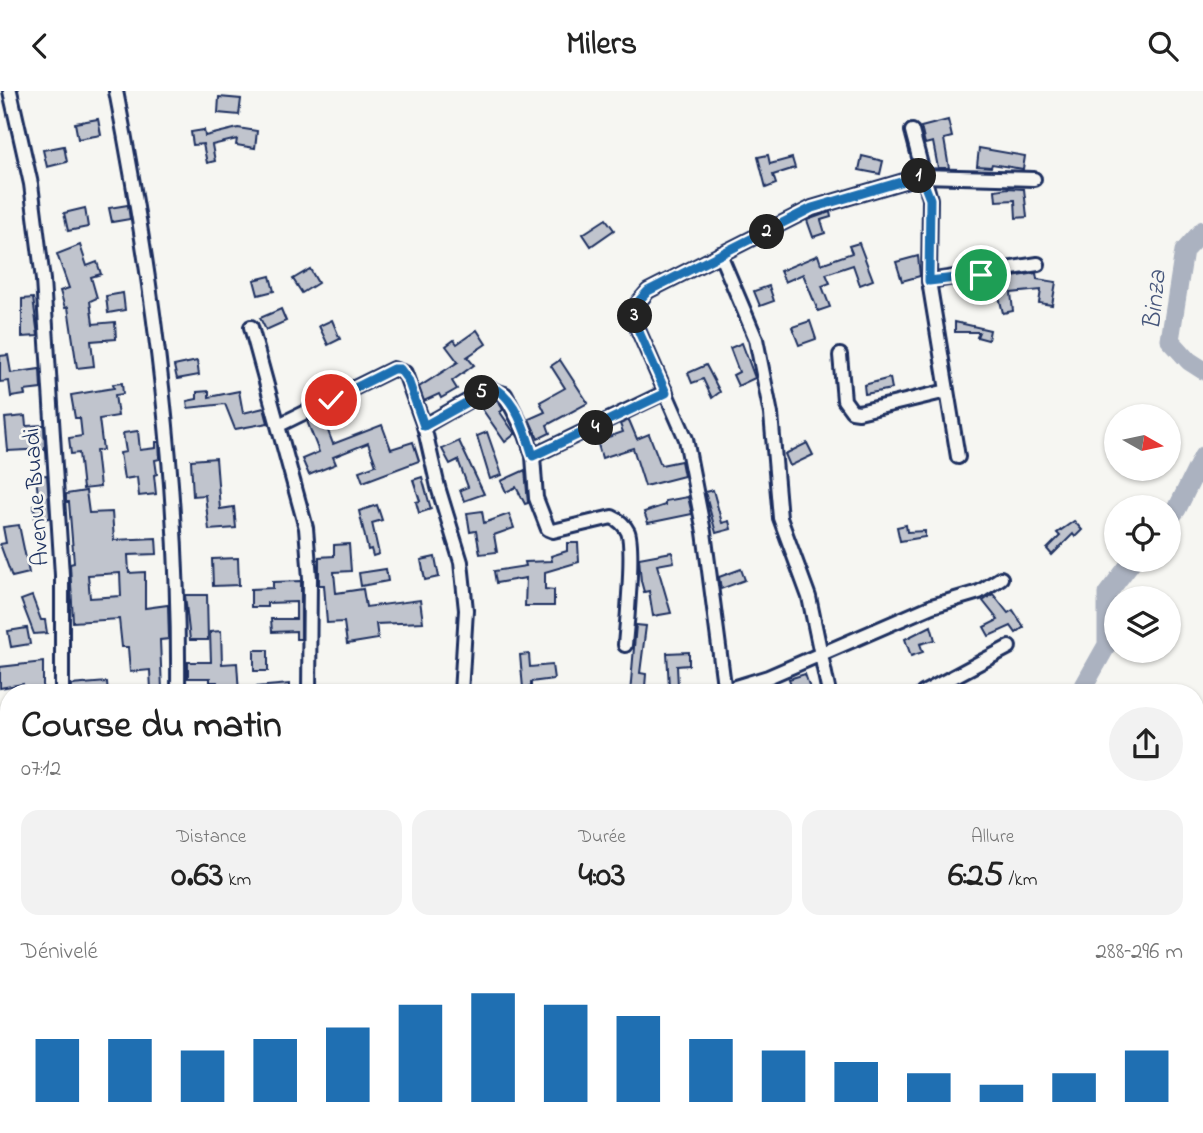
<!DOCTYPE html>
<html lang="fr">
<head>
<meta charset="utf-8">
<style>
  body { margin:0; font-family:"Indie Flower",sans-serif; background:#f2f2f2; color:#222; height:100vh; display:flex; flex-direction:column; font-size:26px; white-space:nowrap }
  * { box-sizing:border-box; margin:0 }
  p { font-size:23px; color:#767676 }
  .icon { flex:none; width:38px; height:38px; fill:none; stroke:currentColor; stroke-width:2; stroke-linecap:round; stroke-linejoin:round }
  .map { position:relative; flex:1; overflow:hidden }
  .drawer { position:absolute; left:0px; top:593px; width:1204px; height:450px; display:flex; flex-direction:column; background:#fff; border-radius:28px 28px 0 0; box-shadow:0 2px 5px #0004 }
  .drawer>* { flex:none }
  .needle { width:46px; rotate:99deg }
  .controls { position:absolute; left:1104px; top:313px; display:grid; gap:14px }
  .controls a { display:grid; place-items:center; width:77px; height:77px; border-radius:50%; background:#fff; box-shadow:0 2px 5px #0004; font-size:35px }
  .pin { position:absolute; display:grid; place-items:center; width:60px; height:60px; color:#fff; margin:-30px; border:4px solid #fff; border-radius:50%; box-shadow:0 2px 7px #0007 }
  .km { position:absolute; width:35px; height:35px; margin:-18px; border-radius:50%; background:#222; color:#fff; font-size:19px; line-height:35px; text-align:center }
  .round { display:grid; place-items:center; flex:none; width:74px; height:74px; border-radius:37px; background:#f2f2f2 }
  .overview { display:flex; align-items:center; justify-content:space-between; height:119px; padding:0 21px }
  h1 { font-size:38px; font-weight:800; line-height:52px }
  .figures { display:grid; grid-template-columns:repeat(3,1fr); gap:10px; height:119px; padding:7px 21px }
  .figures div { display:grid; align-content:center; border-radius:18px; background:#f2f2f2; text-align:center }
  .figures b { font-size:35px; font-weight:800 }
  .figures small { font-size:19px; font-weight:400 }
  .figures p { font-size:19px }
  .chart { height:196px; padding:14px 21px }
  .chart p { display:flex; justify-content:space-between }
  .chart svg { width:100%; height:126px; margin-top:7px; stroke:#1f6fb2; stroke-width:6 }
  header { display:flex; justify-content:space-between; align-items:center; height:91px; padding:0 21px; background:#fff; font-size:32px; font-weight:800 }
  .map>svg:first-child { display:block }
</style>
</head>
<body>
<header><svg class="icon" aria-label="back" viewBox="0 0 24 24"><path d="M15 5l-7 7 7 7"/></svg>Milers<svg class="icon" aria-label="search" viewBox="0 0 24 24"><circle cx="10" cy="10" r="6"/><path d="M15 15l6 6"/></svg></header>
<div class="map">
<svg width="1203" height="1042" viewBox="0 0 1203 1042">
  <rect width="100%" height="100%" fill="#f6f6f2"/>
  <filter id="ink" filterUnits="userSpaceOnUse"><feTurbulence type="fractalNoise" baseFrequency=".0143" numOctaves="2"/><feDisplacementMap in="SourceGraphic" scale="14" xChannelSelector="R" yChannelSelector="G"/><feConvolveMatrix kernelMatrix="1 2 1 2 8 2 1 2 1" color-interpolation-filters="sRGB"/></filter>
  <g filter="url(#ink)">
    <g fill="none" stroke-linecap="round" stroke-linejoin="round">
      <g stroke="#abb2c0" stroke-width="19">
        <polyline points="1203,139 1184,160 1170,249 1189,270 1203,279"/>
        <polyline points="1169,428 1177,418 1203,365"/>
        <polyline points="1080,602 1107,554 1107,503 1133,469"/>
        <polyline points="984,1042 987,1034"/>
      </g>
    </g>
    <g fill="#c0c4cd" stroke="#1b2f5e" stroke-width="2" fill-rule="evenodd">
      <polygon points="219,6 241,8 239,24 218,22"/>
      <polygon points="98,28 101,44 78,48 75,32"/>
      <polygon points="948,29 952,46 944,48 949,77 938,77 933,51 925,53 921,36"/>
      <polygon points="238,37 257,40 255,57 236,54 237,48 212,54 215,70 207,72 203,53 193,54 191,41 204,39 205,45"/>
      <polygon points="64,55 67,71 47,76 43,59"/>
      <polygon points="979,57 1025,65 1023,78 992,73 991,76 977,75"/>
      <polygon points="768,64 770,73 792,67 795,77 773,84 776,93 766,97 758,66"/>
      <polygon points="862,65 883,70 880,83 859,79"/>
      <polygon points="1008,97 1024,98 1027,126 1016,127 1015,109 996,110 995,99"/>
      <polygon points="128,114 130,128 112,131 109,117"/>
      <polygon points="85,117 88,136 68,140 64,122"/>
      <polygon points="830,121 831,126 821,129 825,142 813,146 807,129"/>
      <polygon points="606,128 614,139 591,155 583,143"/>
      <polygon points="859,152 873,189 860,194 853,174 826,183 830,192 822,195 830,216 818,220 803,183 785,191 780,180 818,164 821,173 852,162 849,155"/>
      <polygon points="80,154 87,175 97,171 101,183 91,186 97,207 90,210 93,233 115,231 116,248 91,250 94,275 77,277 68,216 65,217 60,200 69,197 57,163"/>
      <polygon points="918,165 920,185 902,190 896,171"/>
      <polygon points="310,178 318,192 302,202 293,188"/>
      <polygon points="1036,182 1037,188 1056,191 1052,214 1039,212 1041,199 1011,202 1013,220 1003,222 995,189"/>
      <polygon points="270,185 274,200 258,204 254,189"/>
      <polygon points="769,195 774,210 760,215 754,200"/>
      <polygon points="123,202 125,219 108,222 106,205"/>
      <polygon points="33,207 38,245 22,246 22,208"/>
      <polygon points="281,218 286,230 266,239 260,227"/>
      <polygon points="332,229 340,248 328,254 319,235"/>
      <polygon points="810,230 816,248 799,254 792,236"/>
      <polygon points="955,231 990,239 988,249 977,246 979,241 955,241"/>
      <polygon points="477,239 486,253 467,266 474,274 452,290 457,298 441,307 439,303 424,310 419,296 458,271 446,255 454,249 457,253"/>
      <polygon points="742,252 755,287 738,295 733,284 739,281 730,257"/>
      <polygon points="8,264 11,282 40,278 41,298 24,300 25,304 11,306 9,290 0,291 0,265"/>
      <polygon points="560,269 588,312 547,334 550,342 538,348 529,328 545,321 540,311 565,297 551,275"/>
      <polygon points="197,270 199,284 177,288 174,275"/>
      <polygon points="706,274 720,301 712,307 703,288 692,292 688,282"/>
      <polygon points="890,287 892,298 865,303 864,294"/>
      <polygon points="122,292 123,303 115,304 118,325 99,328 103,359 96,360 100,396 83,398 79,362 71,363 69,347 82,345 80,327 75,327 71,304 114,297 113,293"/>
      <polygon points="209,300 209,306 239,300 243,322 264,317 268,332 235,338 225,313 188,317 187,310 197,308 197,301"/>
      <polygon points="490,307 499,310 503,319 500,321 515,343 505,351 480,315"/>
      <polygon points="322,324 333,353 382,334 391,358 413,351 419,370 363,391 359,380 376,374 368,352 333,366 336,373 309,384 302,368 319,361 307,330"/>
      <polygon points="25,325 26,335 44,334 45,358 8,360 5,327"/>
      <polygon points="629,329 637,348 649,343 661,374 681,370 684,385 645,395 633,357 602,367 597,350 623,341 620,333"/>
      <polygon points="138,340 140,359 156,357 156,351 159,351 160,368 155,369 157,383 154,384 156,403 139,405 137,386 124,388 120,362 126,361 123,342"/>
      <polygon points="487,341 502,384 490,388 477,345"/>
      <polygon points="459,350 484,403 464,410 460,399 468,396 458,369 450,373 442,358"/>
      <polygon points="807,352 813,364 790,375 785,363"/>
      <polygon points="216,367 220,418 234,416 236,437 209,439 205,404 193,405 191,369"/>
      <polygon points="525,379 528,412 525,413 516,396 506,401 501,390"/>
      <polygon points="47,384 50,427 35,429 34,415 39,415 36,385"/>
      <polygon points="422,386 431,418 419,422 416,411 420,410 413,389"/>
      <polygon points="713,399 722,432 729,430 731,438 716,442 705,401"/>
      <path d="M86,400L89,422L112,421L114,449L156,447L157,463L128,464L129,482L145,481V517L168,514L169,548L160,549L162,599H151L150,579L130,581L128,556H122L119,528L73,531L70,473L74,472L69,411H66V403ZM120,482L121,505L90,507L88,484Z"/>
      <polygon points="688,406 692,423 648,432 644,421 665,414 665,410"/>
      <polygon points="377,414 382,429 372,432 379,463 373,465 371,458 368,459 359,420"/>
      <polygon points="482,420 484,432 509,423 514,437 494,444 497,461 480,463 476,440 470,441 467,422"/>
      <polygon points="1074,430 1082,439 1075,446 1073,443 1052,464 1047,458 1060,445 1057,442"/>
      <polygon points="19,434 29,482 12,486 0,453 6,452 3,436"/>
      <polygon points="906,434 907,441 925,440 925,446 900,450 897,436"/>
      <polygon points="567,452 578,452 579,471 545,481 545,498 554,499 554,515 525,515 526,487 496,492 494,480 526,475 525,471 552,470 551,465 567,460"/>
      <polygon points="349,453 351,480 334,481 336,502 363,498 366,516 420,509 423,531 376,533 378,548 347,553 344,531 327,532 324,494 319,494 319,466 334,465 334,454"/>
      <polygon points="672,461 674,471 657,474 671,522 653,525 649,500 644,501 641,490 639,467"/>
      <polygon points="435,466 439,486 425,489 421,469"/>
      <polygon points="238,467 239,494 213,495 212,468"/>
      <polygon points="386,478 388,490 361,495 359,482"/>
      <polygon points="741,478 745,489 721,498 719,486"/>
      <polygon points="301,490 301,548 296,548 296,540 272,541 271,528 296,528 296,511 267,512 267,516 251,516 251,498 273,497 273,491"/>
      <polygon points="993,503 1008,522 1013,519 1024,536 1016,542 1011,535 989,545 984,536 998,529 983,510"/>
      <polygon points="185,504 207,504 208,549 190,549"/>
      <polygon points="32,505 41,529 45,529 47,542 34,543 21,509"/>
      <polygon points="636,534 646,535 640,582 646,583 645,596 641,596 640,602 630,602"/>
      <polygon points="931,535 935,549 920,553 923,561 911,565 905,548"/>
      <polygon points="27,537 30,553 11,556 8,540"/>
      <polygon points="221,540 222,573 237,572 239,602 218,602 217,591 210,591 210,587 188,587 188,571 211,571 210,541"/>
      <rect x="254" y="559" width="14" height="21"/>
      <polygon points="689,561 689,574 677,575 678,595 669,595 667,562"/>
      <polygon points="529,563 530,576 552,574 554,588 531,591 531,596 523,597 520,564"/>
      <polygon points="43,571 43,602 24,602 23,593 0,597 0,576"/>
      <polygon points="805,583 810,597 794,602 789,588"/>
      <polygon points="107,591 108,602 71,602 71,594"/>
      <polygon points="289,593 289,602 256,602 256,596"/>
      <polygon points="9,823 9,868 0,870 0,845 3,845 0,824"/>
    </g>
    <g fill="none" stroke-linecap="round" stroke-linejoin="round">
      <defs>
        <g id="minor">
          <polyline points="10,0 31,93 43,189 62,484 62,602"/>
          <path d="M116,0C155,200 180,398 178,602"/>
          <polyline points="912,40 930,108 929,190 958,366"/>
          <polyline points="720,163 756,248 771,323 780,427 809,506 829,602"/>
          <polyline points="929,190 1038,173"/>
          <polyline points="251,236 306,437 310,487 309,602"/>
          <polyline points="840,264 844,309 852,320 859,321 947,300"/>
          <polyline points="279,334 393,278 405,282 424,335 438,396 461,471 466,519 461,602"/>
          <path d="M424,335L489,298L505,303L526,344L533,365L536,407L548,438L553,440L612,426C619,429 624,433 628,441C634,456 627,534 625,554"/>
          <polyline points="533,365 666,301"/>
          <polyline points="716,602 768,586 932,515 979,501 1001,487"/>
          <polyline points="725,602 704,441 686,348 636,234 637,213 648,200 812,117 921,85 1034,88"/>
          <polyline points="923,602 1009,556"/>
          <polyline points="1195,774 1203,762"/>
          <polyline points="1195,934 1203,921"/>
          <polyline points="0,1003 6,1042"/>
          <polyline points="108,1034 109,1042"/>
          <polyline points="172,1042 172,1034"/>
          <polyline points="327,1042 333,1034"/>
          <polyline points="478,1042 483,1034"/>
          <polyline points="1057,1042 1059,1034"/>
          <polyline points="1140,1042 1143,1034"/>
        </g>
      </defs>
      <use href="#minor" stroke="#1b2f5e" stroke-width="18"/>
      <use href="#minor" stroke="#f6f6f2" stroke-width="12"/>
    </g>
  </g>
  <g fill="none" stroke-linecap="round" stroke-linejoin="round" filter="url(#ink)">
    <defs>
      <path id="route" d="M331,309L393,278H400L408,289L424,335L493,297C515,304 527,345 533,365L666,302L636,234V213L648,200L812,117L921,85L930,108L929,190L981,184"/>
    </defs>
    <use href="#route" stroke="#fff" stroke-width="14"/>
    <use href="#route" stroke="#1f6fb2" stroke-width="9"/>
  </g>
  <g text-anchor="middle" stroke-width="5" stroke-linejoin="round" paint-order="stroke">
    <g font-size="24" fill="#1b2f5e" stroke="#f6f6f2">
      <text transform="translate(35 406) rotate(-94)" y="8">Avenue Buadi</text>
    </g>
    <g font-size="26" font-style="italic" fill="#46567b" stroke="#f6f6f2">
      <text transform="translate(1153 209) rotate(-84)" y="9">Binza</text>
    </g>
  </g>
</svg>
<div class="controls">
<a><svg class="needle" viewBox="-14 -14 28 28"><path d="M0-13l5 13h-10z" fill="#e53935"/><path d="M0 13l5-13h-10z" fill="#767676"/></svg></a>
<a><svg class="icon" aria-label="locate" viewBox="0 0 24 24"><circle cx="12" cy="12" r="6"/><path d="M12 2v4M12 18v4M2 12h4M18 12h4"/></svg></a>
<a><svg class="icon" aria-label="layers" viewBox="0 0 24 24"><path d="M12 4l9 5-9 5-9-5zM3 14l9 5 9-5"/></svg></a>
</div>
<div class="pin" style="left:981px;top:184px;background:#1e9e55"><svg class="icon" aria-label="arrive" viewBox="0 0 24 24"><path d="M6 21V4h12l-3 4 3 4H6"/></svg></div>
<div class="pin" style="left:331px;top:309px;background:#d93025"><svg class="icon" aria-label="check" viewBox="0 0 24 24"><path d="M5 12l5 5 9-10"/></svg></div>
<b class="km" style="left:919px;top:85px">1</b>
<b class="km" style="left:767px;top:141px">2</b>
<b class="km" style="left:635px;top:225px">3</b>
<b class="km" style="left:596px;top:337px">4</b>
<b class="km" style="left:482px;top:302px">5</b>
<section class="drawer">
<div class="overview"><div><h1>Course du matin</h1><p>07:12</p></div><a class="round"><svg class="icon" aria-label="share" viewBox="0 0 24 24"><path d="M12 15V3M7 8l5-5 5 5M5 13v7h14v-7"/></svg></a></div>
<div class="figures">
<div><p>Distance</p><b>0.63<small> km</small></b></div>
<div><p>Durée</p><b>4:03</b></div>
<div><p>Allure</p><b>6:25<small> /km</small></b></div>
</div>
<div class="chart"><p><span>Dénivelé</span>288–296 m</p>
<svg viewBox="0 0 160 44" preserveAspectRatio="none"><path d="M5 44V22M15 44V22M25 44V26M35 44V22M45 44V18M55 44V10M65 44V6M75 44V10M85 44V14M95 44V22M105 44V26M115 44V30M125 44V34M135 44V38M145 44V34M155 44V26"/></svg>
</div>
</section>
</div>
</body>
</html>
